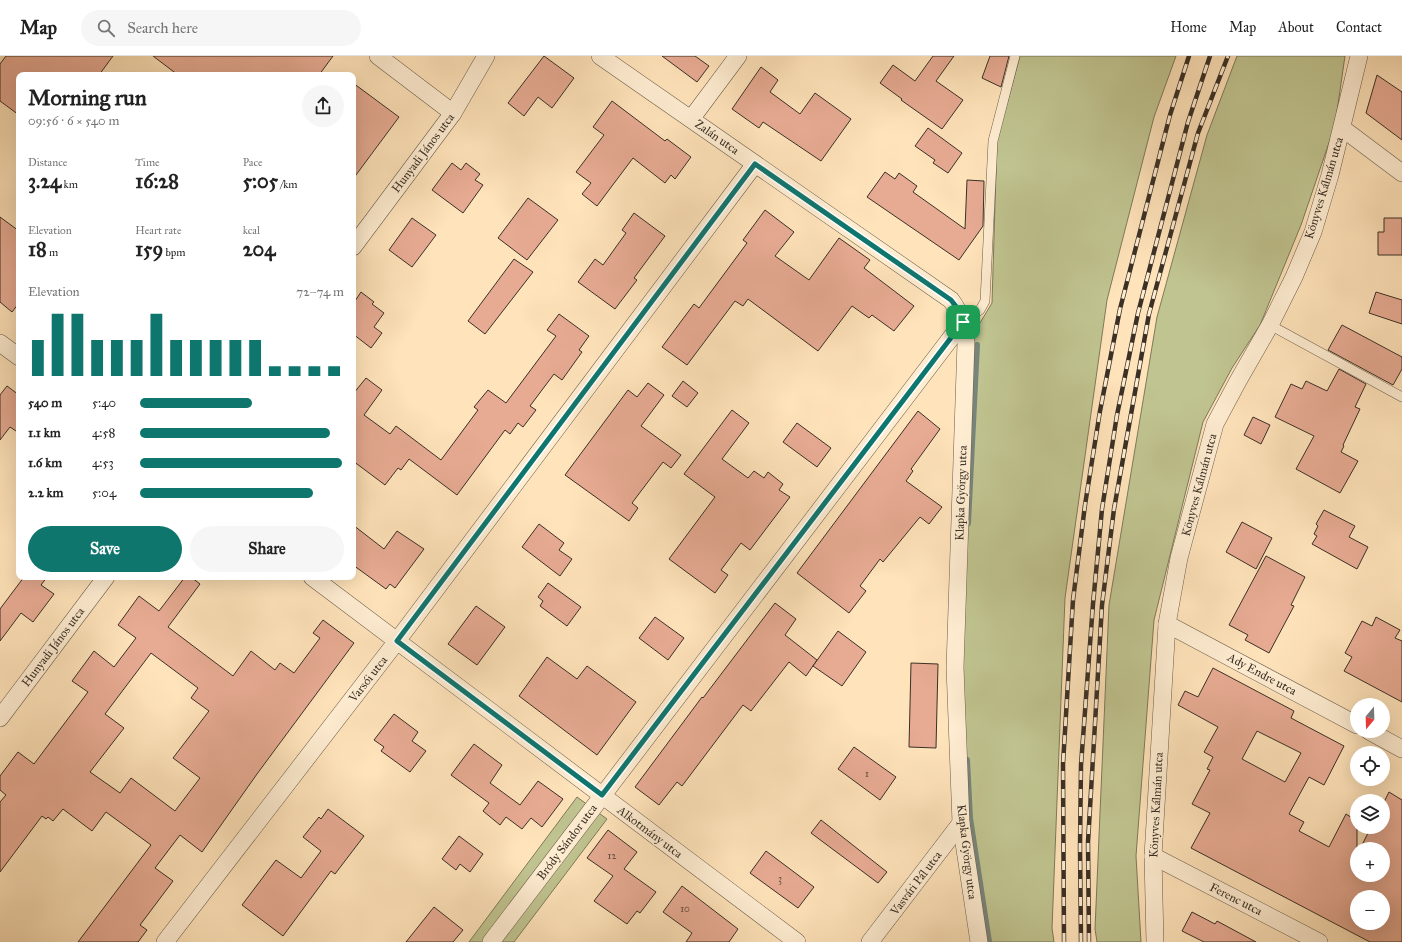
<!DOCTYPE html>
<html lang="en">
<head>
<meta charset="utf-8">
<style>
  body { margin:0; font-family:"IM FELL Great Primer",serif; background:#f6f6f6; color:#222; height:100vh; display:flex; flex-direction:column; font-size:15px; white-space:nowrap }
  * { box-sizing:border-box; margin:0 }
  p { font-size:13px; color:#767676 }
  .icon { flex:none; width:22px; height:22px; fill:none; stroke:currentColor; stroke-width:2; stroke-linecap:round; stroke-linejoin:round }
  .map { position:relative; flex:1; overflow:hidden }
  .details { position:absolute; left:16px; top:16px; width:340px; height:508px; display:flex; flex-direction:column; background:#fff; border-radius:8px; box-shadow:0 4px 16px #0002 }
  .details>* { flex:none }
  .needle { width:26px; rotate:199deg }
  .buttons { position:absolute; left:1350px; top:642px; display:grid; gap:8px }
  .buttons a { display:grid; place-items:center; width:40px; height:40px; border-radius:50%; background:#fff; box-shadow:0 4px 16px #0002; font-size:20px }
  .pin { position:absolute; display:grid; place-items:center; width:34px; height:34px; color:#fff; margin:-17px; border-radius:8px; box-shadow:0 2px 6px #0006 }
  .round { display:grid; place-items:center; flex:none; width:42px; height:42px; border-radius:21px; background:#f6f6f6 }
  .head { display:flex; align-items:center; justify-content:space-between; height:68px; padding:0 12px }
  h1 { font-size:22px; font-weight:700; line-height:30px }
  .stats { display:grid; grid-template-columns:repeat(3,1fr); gap:6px; height:68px; padding:4px 12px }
  .stats div { display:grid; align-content:center }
  .stats b { font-size:20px; font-weight:700 }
  .stats small { font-size:11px; font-weight:400 }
  .stats p { font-size:11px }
  .chart { height:112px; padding:8px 12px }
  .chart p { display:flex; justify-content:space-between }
  .chart svg { width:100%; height:72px; margin-top:4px; stroke:#0f766e; stroke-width:6 }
  .action { display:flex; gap:8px; margin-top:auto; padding:8px 12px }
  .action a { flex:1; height:46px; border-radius:24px; background:#0f766e; color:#fff; font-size:16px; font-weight:700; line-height:46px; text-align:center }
  .action a+a { background:#f6f6f6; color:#222 }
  ul { padding:0 12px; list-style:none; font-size:13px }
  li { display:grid; grid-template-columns:64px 48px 1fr; align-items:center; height:30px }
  li i { height:10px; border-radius:5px; background:#0f766e }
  header { display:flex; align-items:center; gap:24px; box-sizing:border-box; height:56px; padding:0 20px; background:#fff; border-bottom:1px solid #e0e0e0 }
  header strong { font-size:19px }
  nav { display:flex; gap:22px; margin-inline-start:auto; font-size:14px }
  .search { width:280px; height:36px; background:#f6f6f6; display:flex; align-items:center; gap:10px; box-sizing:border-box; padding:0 14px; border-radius:22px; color:#767676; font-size:15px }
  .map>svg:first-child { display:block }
</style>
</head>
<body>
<header>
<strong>Map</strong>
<div class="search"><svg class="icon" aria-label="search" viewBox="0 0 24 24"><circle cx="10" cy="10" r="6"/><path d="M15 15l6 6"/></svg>Search here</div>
<nav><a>Home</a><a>Map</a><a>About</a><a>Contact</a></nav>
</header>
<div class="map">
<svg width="1402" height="886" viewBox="0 0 1402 886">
  <rect width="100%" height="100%" fill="#ffe3ba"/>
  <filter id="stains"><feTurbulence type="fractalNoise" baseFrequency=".005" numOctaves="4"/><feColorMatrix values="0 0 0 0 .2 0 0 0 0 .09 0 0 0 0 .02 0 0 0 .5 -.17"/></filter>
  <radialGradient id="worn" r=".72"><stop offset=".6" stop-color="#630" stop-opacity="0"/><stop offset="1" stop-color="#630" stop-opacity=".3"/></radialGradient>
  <g fill="#c0c490" stroke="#7d7a5b">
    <polygon points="1020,0 1176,0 1154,61 1107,244 1065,542 1052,872 1054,886 983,886 970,771 959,608 972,280 992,247 997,84"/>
    <polygon points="1237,0 1345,0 1335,69 1301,169 1260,269 1232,312 1203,366 1154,564 1136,800 1141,886 1097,886 1095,873 1109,549 1157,261 1207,79"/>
    <polygon points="577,741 607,763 514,886 469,886"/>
  </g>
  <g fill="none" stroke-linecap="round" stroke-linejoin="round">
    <g stroke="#77857b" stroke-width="6">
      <polyline points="968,467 977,289"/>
      <polyline points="967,704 970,762 989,886"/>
    </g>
  </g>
  <g fill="#e7ab93" stroke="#3a3026" fill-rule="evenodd">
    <polygon points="6,0 113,0 99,19 19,19 19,59 0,45 0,8"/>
    <polygon points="153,0 333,0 319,19 178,19"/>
    <polygon points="544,0 574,22 552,52 538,41 524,60 508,47"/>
    <polygon points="662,0 695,0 709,10 697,26"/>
    <polygon points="933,0 954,0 936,25 963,44 942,73 901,44 902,43 880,27 893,9 915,25"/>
    <polygon points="990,0 1009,0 1001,31 982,22"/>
    <polygon points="761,11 778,24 770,36 800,58 815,37 851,63 821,105 763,66 759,72 732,53"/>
    <polygon points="1377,19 1402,36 1402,84 1366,57"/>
    <polygon points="353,27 399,61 353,123"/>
    <polygon points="612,45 665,85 667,83 691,101 675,123 671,119 665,127 633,102 597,150 582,138 591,127 576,116 604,79 593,71"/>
    <polygon points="928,72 962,97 948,117 933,107 935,104 915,90"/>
    <polygon points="452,107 461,114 466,107 480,118 475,124 483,129 463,157 432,134"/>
    <polygon points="885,116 895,123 899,117 917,130 913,136 965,173 967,124 984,125 983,170 959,204 867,141"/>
    <polygon points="528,142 558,164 527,204 498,182"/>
    <polygon points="765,154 794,176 775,200 809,224 839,182 870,204 864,212 914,250 894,275 872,259 869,262 852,250 818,295 748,243 743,250 735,245 687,309 662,291 694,248 699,252 747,187 743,184"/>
    <polygon points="634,157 665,180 634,222 637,224 615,253 578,226 595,203 603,209 626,177 622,174"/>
    <polygon points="0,161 19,175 19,247 12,256 0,246"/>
    <polygon points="412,162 436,179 412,211 389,194"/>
    <polygon points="1384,162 1402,162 1402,199 1378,199 1378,176 1384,176"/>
    <polygon points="514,203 533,216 485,278 468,265"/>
    <polygon points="361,236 374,246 372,248 384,257 374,271 382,277 371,292 353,278 353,248"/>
    <polygon points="1376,236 1402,244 1402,268 1369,257"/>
    <polygon points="559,258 589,280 579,294 582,296 562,324 554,318 530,350 536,354 523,371 518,367 510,378 505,374 457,439 409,403 401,414 398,412 385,429 353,405 353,338 366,322 382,334 364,359 390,378 396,370 441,404 478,354 474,351 488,334 506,347 556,280 547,274"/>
    <polygon points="1342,269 1402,301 1402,313 1393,329 1328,294"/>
    <polygon points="1339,313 1366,328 1355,351 1360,353 1343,389 1344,390 1341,396 1358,405 1340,437 1296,413 1314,380 1275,361 1291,328 1302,333 1306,325 1327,335"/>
    <polygon points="683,325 698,337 687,351 672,340"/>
    <polygon points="648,327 664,339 641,370 681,399 671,412 663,406 632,447 638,452 629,465 565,419 628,334 637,341"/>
    <polygon points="7,330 19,339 19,377 10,371 0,384 0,339"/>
    <polygon points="732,354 749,367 722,403 748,422 754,415 764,422 768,416 783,428 779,434 790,441 750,494 741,487 721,514 728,519 715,537 669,503 715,441 684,418"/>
    <polygon points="918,355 940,373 911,413 913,415 906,425 942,451 929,468 920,461 883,506 880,503 860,530 866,535 849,557 797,517"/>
    <polygon points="1253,361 1270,369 1261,388 1244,379"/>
    <polygon points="797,367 831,392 817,411 783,386"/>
    <polygon points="1324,454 1355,470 1349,481 1368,491 1357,513 1312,488 1317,480 1314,478 1318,470 1316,468"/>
    <polygon points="1242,466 1272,482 1256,513 1226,496"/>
    <polygon points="539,468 564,487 559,494 572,503 560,520 522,491"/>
    <polygon points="353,469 384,493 397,475 424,493 395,532 390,528 386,533 353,509"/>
    <polygon points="1266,500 1305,521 1291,549 1294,550 1269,597 1245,584 1248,579 1229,569"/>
    <polygon points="24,521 47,521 41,529 54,538 33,566 21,557 0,585 0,553"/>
    <path d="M185,521H191L200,528L168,571L233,620L251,595L275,614L280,607L294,617L320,582L313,577L323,564L354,587L257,718L202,796L180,779L155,812L173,825L140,869L147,874L138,886H78L151,789L106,756L92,775L63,753L53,765L48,761L46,763L42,760L0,816V746L6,739L0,734V720L18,696L34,708L88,636L72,625L94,595L114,611L136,582L118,569L139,540L159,555ZM151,597L198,632L191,642L209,655L173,702L200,722L175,755L131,722L120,737L90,716L124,672L105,658Z"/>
    <polygon points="548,527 581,551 567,570 540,550 543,545 538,541"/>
    <polygon points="775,547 796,563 785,579 817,604 806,620 789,606 751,655 743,649 682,730 677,726 659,749 635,731 702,641 703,642"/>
    <polygon points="476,550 505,571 477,609 448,588"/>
    <polygon points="655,561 684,582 668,604 639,582"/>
    <polygon points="1376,561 1400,574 1395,582 1402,585 1402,646 1344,615 1352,601 1345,597 1362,565 1372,570"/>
    <polygon points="838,575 866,596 842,630 813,610"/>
    <polygon points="547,601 577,623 587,610 636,646 597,699 519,640"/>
    <polygon points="911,607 938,608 936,692 909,691"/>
    <path d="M1213,612L1294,655L1291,662L1344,690L1324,729L1309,721L1289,758L1304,766L1299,775L1329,791L1346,758L1357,765V819H1383V793H1360L1371,771H1383V748L1389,736L1402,744V886H1370L1191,792L1210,757L1192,748L1210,714L1207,713L1213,701L1204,696L1218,671L1178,649L1185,635L1198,641ZM1257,675L1301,697L1285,726L1242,703ZM1357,841H1383V867H1357Z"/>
    <polygon points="394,658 418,676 412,685 426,695 410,716 381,695 384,691 374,684"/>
    <polygon points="474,688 502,709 490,727 520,749 538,725 563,743 542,771 531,762 522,773 506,761 500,769 483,755 489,747 451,719"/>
    <polygon points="854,691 896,721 880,744 838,713"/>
    <polygon points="328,753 364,780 335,818 331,815 283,880 242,849 276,804 301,822 321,795 303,781 319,761 321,763"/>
    <polygon points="821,764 887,816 878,827 811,777"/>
    <polygon points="608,774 637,796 624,813 656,836 640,857 637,855 627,868 594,845 613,820 587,802"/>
    <polygon points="459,780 483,798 470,816 460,808 456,814 442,803"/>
    <polygon points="766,795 814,831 798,852 750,817"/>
    <polygon points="682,830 738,873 729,886 686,886 692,877 663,856"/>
    <polygon points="434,851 463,874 453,886 406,886"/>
    <polygon points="1192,856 1215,868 1217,865 1256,886 1204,886 1182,875"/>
  </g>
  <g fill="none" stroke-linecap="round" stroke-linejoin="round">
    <defs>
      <g id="lane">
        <polyline points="963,266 980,254 985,245 993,85 1015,0"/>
        <polyline points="1270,269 1402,341"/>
      </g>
      <g id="street">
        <polyline points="378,0 453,57"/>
        <path d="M600,0L951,244C961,257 963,270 966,286L955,611L961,767L979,886"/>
        <polyline points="691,63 738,0"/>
        <polyline points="1342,72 1402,117"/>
        <polyline points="353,191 453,57 486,0"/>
        <polyline points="0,287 19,301"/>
        <polyline points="312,521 797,886"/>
        <polyline points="1167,568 1357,669"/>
        <polyline points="0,662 106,521"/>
        <polyline points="1369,675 1402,693"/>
        <polyline points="1153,800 1319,886"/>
        <polyline points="165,886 397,585 755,108"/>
        <polyline points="491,886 963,266"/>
        <polyline points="870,886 961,767"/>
        <polyline points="1155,886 1153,800 1167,568 1179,502 1215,368 1238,325 1270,269 1294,221 1313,176 1330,119 1359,0"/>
      </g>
    </defs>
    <use href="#lane" stroke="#6b5d4b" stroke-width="10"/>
    <use href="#street" stroke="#6b5d4b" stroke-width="18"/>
    <use href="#lane" stroke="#ffedd2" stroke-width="9"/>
    <use href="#street" stroke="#ffedd2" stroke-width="17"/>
    <defs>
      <g id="rail">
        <polyline points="1064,886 1063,708 1073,544 1085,449 1100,355 1120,253 1170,59 1189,0"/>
        <polyline points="1081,886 1080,791 1081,709 1093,548 1102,453 1117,359 1138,257 1188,66 1210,0"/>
        <polyline points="1089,886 1088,786 1102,549 1114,453 1149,258 1198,77 1228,0"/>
      </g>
    </defs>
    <use href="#rail" stroke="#3a3026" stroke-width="4.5"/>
    <use href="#rail" stroke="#ffedd2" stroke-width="3" stroke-dasharray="9" stroke-linecap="butt"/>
  </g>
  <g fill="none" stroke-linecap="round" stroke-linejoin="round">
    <defs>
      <polygon id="route" points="755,108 951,244 958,253 963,266 602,739 397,585"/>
    </defs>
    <use href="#route" stroke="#fff" stroke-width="8"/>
    <use href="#route" stroke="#0f766e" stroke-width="5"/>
  </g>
  <g text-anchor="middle" stroke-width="3" stroke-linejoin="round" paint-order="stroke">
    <g font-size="10" fill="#654f41">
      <text x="867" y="721">1</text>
      <text x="612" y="803">12</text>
      <text x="780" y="826">3</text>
      <text x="685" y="856">10</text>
    </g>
    <g font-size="12" fill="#3a3026" stroke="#ffedd2">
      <text transform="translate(717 81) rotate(35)" y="4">Zalán utca</text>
      <text transform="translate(423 97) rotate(-53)" y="4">Hunyadi János utca</text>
      <text transform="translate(1324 132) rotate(-73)" y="4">Könyves Kálmán utca</text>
      <text transform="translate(1199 429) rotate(-75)" y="4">Könyves Kálmán utca</text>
      <text transform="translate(961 437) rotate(-88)" y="4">Klapka György utca</text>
      <text transform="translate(53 591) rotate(-53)" y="4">Hunyadi János utca</text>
      <text transform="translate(1262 618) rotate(28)" y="4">Ady Endre utca</text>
      <text transform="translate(368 623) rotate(-52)" y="4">Varsói utca</text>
      <text transform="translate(1156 749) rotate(-87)" y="4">Könyves Kálmán utca</text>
      <text transform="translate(650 776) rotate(37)" y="4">Alkotmány utca</text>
      <text transform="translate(567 786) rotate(-53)" y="4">Bródy Sándor utca</text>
      <text transform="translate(967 796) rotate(83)" y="4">Klapka György utca</text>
      <text transform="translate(916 827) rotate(-53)" y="4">Vasvári Pál utca</text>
      <text transform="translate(1236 843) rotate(27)" y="4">Ferenc utca</text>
    </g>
  </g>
  <rect width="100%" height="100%" filter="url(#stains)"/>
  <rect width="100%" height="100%" fill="url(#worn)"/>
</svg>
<div class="buttons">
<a><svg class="needle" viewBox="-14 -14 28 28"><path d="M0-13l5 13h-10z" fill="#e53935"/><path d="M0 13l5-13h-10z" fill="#767676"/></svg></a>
<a><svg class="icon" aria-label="locate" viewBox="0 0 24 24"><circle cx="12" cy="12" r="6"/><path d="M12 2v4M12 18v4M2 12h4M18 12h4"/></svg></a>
<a><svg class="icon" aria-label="layers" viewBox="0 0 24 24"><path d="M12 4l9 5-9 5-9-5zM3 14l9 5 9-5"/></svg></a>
<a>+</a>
<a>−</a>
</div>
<div class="pin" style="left:963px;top:266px;background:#1e9e55"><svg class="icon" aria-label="arrive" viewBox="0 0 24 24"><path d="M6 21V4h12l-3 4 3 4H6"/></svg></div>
<section class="details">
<div class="head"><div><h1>Morning run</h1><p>09:56 · 6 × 540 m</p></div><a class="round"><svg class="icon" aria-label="share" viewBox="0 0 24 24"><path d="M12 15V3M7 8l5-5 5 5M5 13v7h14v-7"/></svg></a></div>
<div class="stats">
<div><p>Distance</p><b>3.24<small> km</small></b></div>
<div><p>Time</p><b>16:28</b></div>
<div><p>Pace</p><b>5:05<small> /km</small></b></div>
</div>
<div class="stats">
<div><p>Elevation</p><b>18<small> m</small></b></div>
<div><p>Heart rate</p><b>159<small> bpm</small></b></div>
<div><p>kcal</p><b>204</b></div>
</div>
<div class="chart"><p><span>Elevation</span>72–74 m</p>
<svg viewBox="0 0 160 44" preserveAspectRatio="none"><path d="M5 44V22M15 44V6M25 44V6M35 44V22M45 44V22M55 44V22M65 44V6M75 44V22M85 44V22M95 44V22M105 44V22M115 44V22M125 44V38M135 44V38M145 44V38M155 44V38"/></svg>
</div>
<ul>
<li><b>540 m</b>5:40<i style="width:55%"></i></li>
<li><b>1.1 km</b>4:58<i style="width:93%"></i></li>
<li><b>1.6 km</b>4:53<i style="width:99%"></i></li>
<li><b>2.2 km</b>5:04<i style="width:85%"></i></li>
</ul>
<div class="action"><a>Save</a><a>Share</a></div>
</section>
</div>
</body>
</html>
